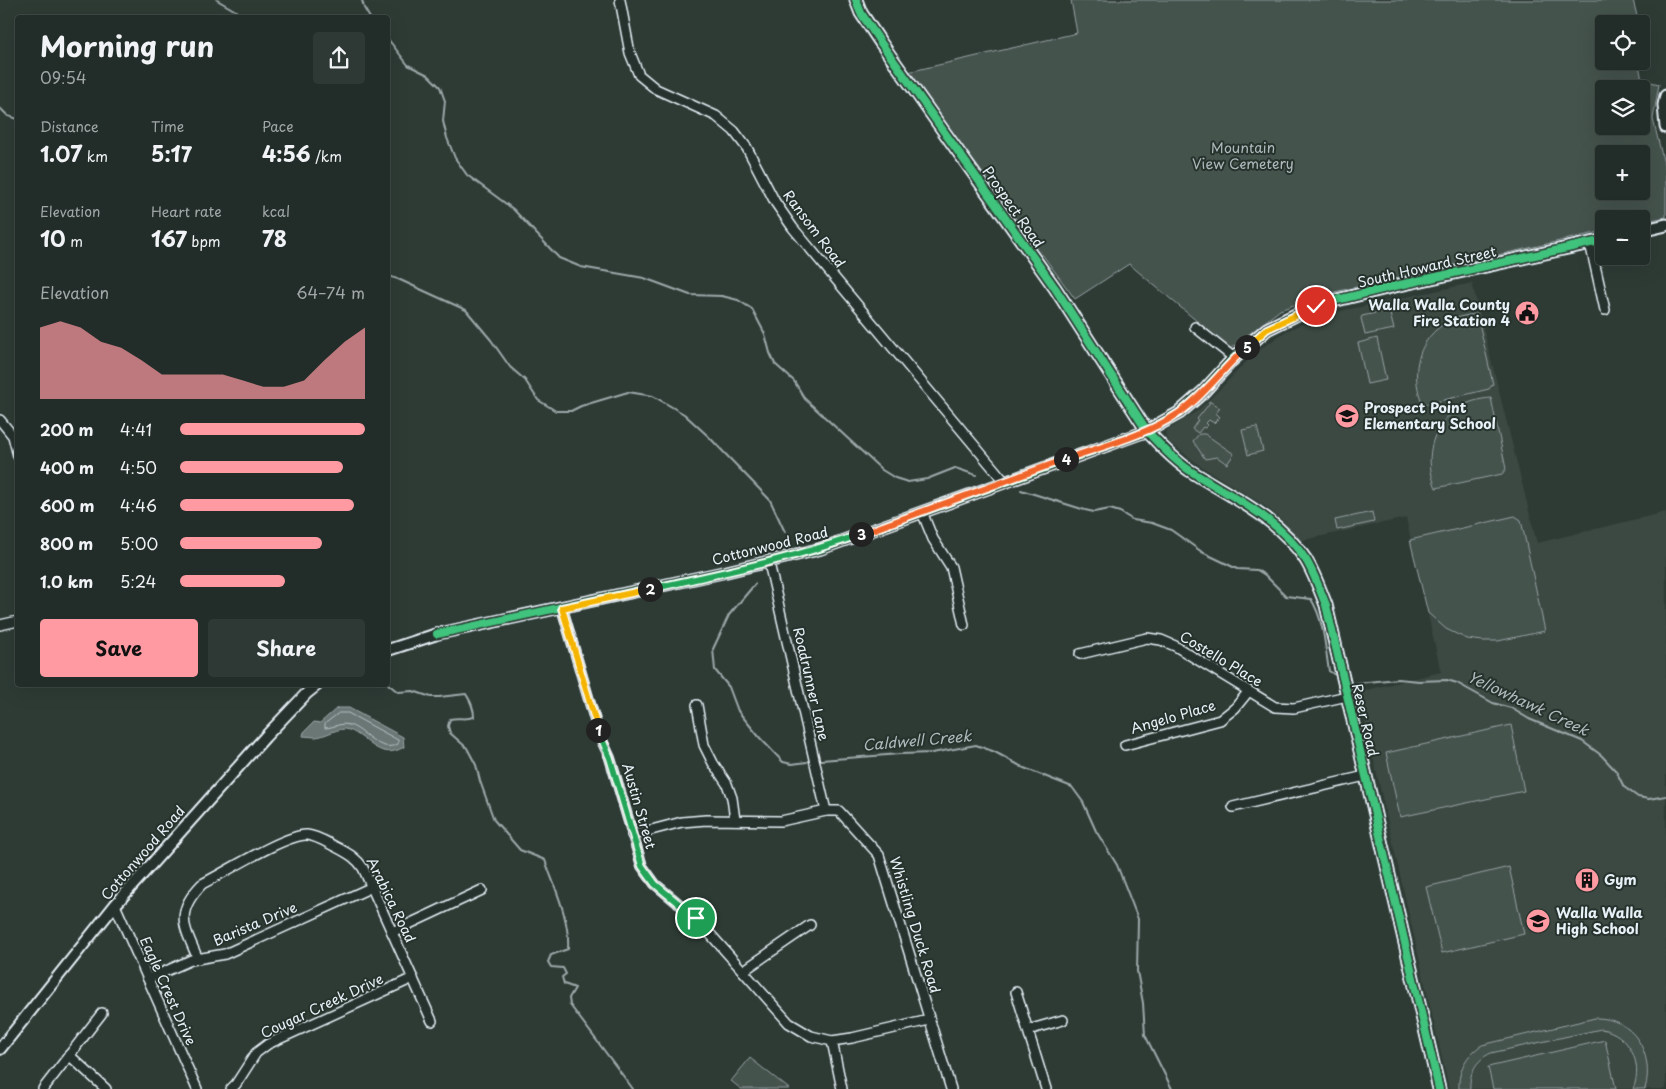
<!DOCTYPE html>
<html lang="en">
<head>
<meta charset="utf-8">
<style>
  body { margin:0; font-family:"Playpen Sans",sans-serif; background:#2e3834; color:#f1f3f6; height:100vh; display:flex; flex-direction:column; font-size:19px; white-space:nowrap }
  * { box-sizing:border-box; margin:0 }
  p { font-size:16px; color:#a2a7a8 }
  .icon { flex:none; width:28px; height:28px; fill:none; stroke:currentColor; stroke-width:2; stroke-linecap:round; stroke-linejoin:round }
  .map { position:relative; flex:1; overflow:hidden }
  .details { position:absolute; left:15px; top:15px; width:375px; height:672px; display:flex; flex-direction:column; background:#222c28; border-radius:5px; box-shadow:0 5px 20px #0002,0 0 0 1px #3f4845 }
  .details>* { flex:none }
  .tools { position:absolute; left:1595px; top:15px; display:grid; gap:10px }
  .tools a { display:grid; place-items:center; width:55px; height:55px; border-radius:5px; background:#222c28; box-shadow:0 5px 20px #0002,0 0 0 1px #3f4845; font-size:25px }
  .pin { position:absolute; display:grid; place-items:center; width:42px; height:42px; color:#fff; margin:-21px; border:2px solid #fff; border-radius:50%; box-shadow:0 1px 5px #0007 }
  .km { position:absolute; width:25px; height:25px; margin:-12px; border-radius:50%; background:#222; color:#fff; font-size:14px; line-height:25px; text-align:center }
  .round { display:grid; place-items:center; flex:none; width:52px; height:52px; border-radius:5px; background:#2e3834 }
  .overview { display:flex; align-items:center; justify-content:space-between; height:85px; padding:0 25px }
  h1 { font-size:28px; font-weight:700; line-height:38px }
  .stats { display:grid; grid-template-columns:repeat(3,1fr); gap:8px; height:85px; padding:5px 25px }
  .stats div { display:grid; align-content:center }
  .stats b { font-size:21px; font-weight:700 }
  .stats small { font-size:14px; font-weight:400 }
  .stats p { font-size:14px }
  .chart { height:140px; padding:10px 25px }
  .chart p { display:flex; justify-content:space-between }
  .chart svg { width:100%; height:90px; margin-top:5px; fill:#ff9aa2; opacity:.7 }
  .primary-button { display:flex; gap:10px; margin-top:auto; padding:10px 25px }
  .primary-button a { flex:1; height:58px; border-radius:5px; background:#ff9aa2; color:#111; font-size:20px; font-weight:700; line-height:58px; text-align:center }
  .primary-button a+a { background:#2e3834; color:#f1f3f6 }
  ul { padding:0 25px; list-style:none; font-size:16px }
  li { display:grid; grid-template-columns:80px 60px 1fr; align-items:center; height:38px }
  li i { height:12px; border-radius:6px; background:#ff9aa2 }
  .map>svg:first-child { display:block }
</style>
</head>
<body>
<div class="map">
<svg width="1666" height="1089" viewBox="0 0 1666 1089">
  <rect width="100%" height="100%" fill="#2e3b35"/>
  <filter id="ink" filterUnits="userSpaceOnUse"><feTurbulence type="fractalNoise" baseFrequency=".02" numOctaves="2"/><feDisplacementMap in="SourceGraphic" scale="10" xChannelSelector="R" yChannelSelector="G"/><feConvolveMatrix kernelMatrix="1 2 1 2 8 2 1 2 1" color-interpolation-filters="sRGB"/></filter>
  <g filter="url(#ink)">
    <polygon fill="#3b4843" points="1472,283 1537,543 1666,512 1666,1089 1449,1089 1358,692 1441,672 1406,518 1299,541 1283,521 1265,506 1199,465 1169,442 1165,432 1197,411 1213,396 1256,352 1286,331 1322,315"/>
    <g fill="#45524e" stroke="#96a2a3" fill-rule="evenodd">
      <path d="M1071,0H1633L1639,24H1604V61H1641V34L1647,58L1639,65L1642,80L1659,84L1653,119L1666,172V217L1641,222V219H1604V231L1321,295L1280,310L1230,349L1129,264L1075,299L908,72L1077,33ZM1604,89H1641V126H1604ZM1604,154H1641V191H1604Z"/>
      <polygon points="1389,310 1394,329 1365,335 1361,318 1362,316"/>
      <path d="M1477,314L1493,384L1489,389L1423,405C1404,361 1428,317 1477,314Z"/>
      <polygon points="1377,338 1386,380 1367,384 1358,343"/>
      <path d="M1491,398L1506,469L1502,474L1436,488C1418,445 1443,401 1491,398Z"/>
      <polygon points="1209,401 1220,408 1216,413 1220,417 1214,423 1209,420 1206,423 1208,425 1205,428 1203,427 1198,433 1192,429 1198,420 1197,419 1209,404"/>
      <polygon points="1257,427 1263,451 1248,455 1242,430"/>
      <polygon points="1199,434 1205,434 1234,454 1227,464 1217,457 1205,459 1193,441"/>
      <polygon points="1372,512 1374,522 1337,530 1335,520"/>
      <polygon points="1515,516 1521,520 1545,631 1498,641 1483,641 1467,639 1446,629 1428,613 1410,540"/>
      <polygon points="1511,725 1524,791 1400,817 1386,753"/>
      <polygon points="1509,867 1524,934 1442,953 1426,887"/>
      <path d="M1595,1018C1633,1017 1655,1054 1645,1089H1633C1644,1064 1629,1033 1601,1029L1491,1053C1476,1060 1469,1073 1470,1089H1459C1458,1070 1466,1055 1482,1045Z"/>
      <polygon points="1605,1040 1616,1089 1493,1089 1488,1067"/>
      <polygon points="750,1058 788,1088 789,1089 741,1089 731,1081"/>
    </g>
    <path fill="#6b7775" stroke="#9da8a9" d="M337,708H349L403,737L404,747C379,762 368,737 349,730C338,726 326,737 315,737C311,737 307,736 303,736L304,732L314,722L320,723Z"/>
    <g fill="none" stroke-linecap="round" stroke-linejoin="round">
      <path stroke="#b6c0c4" stroke-width="1" d="M339,713H348L398,740V744C379,754 366,730 349,725C341,722 333,728 325,728V724Z"/>
      <g stroke="#9da8a9" stroke-width="2">
        <polyline points="217,0 236,11 239,18"/>
        <polyline points="362,0 364,8 370,18"/>
        <polyline points="388,39 408,65 428,75 440,87 445,101 443,121 447,138 455,158 467,175 513,209 559,258 581,267 644,278 690,295 722,296 738,300 752,309 765,334 770,353 775,364 794,381 805,399 882,470 895,478 908,482 927,479 955,468 976,475"/>
        <polyline points="0,108 8,116 18,119"/>
        <polyline points="388,276 398,279 466,310 491,340 510,367 525,380 538,400 556,411 571,411 581,406 628,392 653,396 684,414 708,436 770,500 785,532"/>
        <path d="M1021,490L1085,510L1094,512L1110,509L1120,512L1133,520L1152,523L1171,530L1202,552L1223,562L1237,569L1257,570L1265,575L1286,596L1311,599C1324,620 1325,647 1329,671L1335,675"/>
        <polyline points="755,584 729,615 713,649 715,670 729,687 738,711 760,738 783,762 792,764 807,762"/>
        <polyline points="1357,683 1398,679 1419,681 1447,680 1457,683 1493,703 1511,708 1529,719 1582,741 1601,755 1616,771 1624,787 1638,797 1649,799 1666,796"/>
        <path d="M388,684L398,692L413,691L431,697H439L466,694C471,702 474,708 474,717C465,720 459,717 450,719L448,726L450,733L467,748L476,765L480,781L494,820L520,850L545,860C555,889 570,919 568,949L551,955L548,962L551,967L563,968L566,974L562,977L564,984L575,988L569,998L570,1005L633,1089"/>
        <polyline points="821,760 900,754 932,753 976,745 995,752 1024,768 1072,787 1083,802 1096,831 1117,865 1138,919 1137,971 1143,1003 1145,1035 1172,1089"/>
      </g>
      <defs>
        <g id="minor">
          <polyline points="620,0 630,53 639,75 656,89 716,116 734,131 747,148 775,202 793,228 1004,481"/>
          <polyline points="1590,243 1605,310"/>
          <polyline points="1195,327 1234,358"/>
          <polyline points="0,420 13,436 18,456"/>
          <polyline points="922,512 933,539 951,567 964,625"/>
          <polyline points="769,563 826,811"/>
          <polyline points="562,608 599,734 610,758 642,866 655,884 696,918 789,1023 811,1036 832,1041 852,1038 929,1020"/>
          <polyline points="0,625 18,621"/>
          <polyline points="1080,654 1147,638 1161,640 1175,646 1275,707 1294,708 1347,696"/>
          <polyline points="697,705 704,745 713,763 727,784 732,798 735,820"/>
          <polyline points="1125,745 1220,720 1235,708 1248,692"/>
          <polyline points="1233,807 1365,776"/>
          <polyline points="632,835 682,822 706,820 781,821 826,811 839,811 879,855 951,1089"/>
          <polyline points="115,905 197,1089"/>
          <polyline points="392,932 482,890"/>
          <path d="M198,959C184,926 174,913 202,884C224,873 286,834 307,835C317,836 326,842 336,847C347,853 356,857 363,868L432,1021"/>
          <polyline points="743,971 810,925"/>
          <polyline points="148,979 191,960 225,954 372,887"/>
          <polyline points="1016,992 1046,1089"/>
          <polyline points="1028,1030 1063,1020"/>
          <polyline points="832,1041 842,1089"/>
          <polyline points="69,1055 106,1089"/>
          <polyline points="43,1089 102,1013"/>
          <polyline points="231,1089 236,1084 256,1053 268,1044 413,978"/>
        </g>
        <g id="tertiary">
          <polyline points="388,650 437,634 725,572 820,549 1147,431"/>
          <polyline points="0,1049 115,905 265,737 307,693 317,685"/>
        </g>
        <g id="secondary">
          <path d="M856,0L861,13L881,43L1055,288L1147,431C1160,445 1173,459 1189,470C1231,497 1277,516 1306,560C1314,573 1320,590 1326,605L1439,1089"/>
          <polyline points="1666,96 1664,105 1666,127"/>
          <polyline points="1641,231 1666,225"/>
          <polyline points="1147,431 1179,413 1203,392 1234,358 1267,329 1316,305 1395,286 1604,240"/>
        </g>
      </defs>
      <use href="#minor" stroke="#e8f1f8" stroke-width="12"/>
      <use href="#tertiary" stroke="#e8f1f8" stroke-width="14"/>
      <use href="#secondary" stroke="#e8f1f8" stroke-width="15"/>
      <use href="#minor" stroke="#26332d" stroke-width="9"/>
      <use href="#tertiary" stroke="#26332d" stroke-width="10"/>
      <use href="#secondary" stroke="#26332d" stroke-width="11"/>
      <defs>
        <g id="cycleway">
          <path d="M856,0L861,13L881,43L1055,288L1147,431C1160,445 1173,459 1189,470C1231,497 1277,516 1306,560C1314,573 1320,590 1326,605L1439,1089"/>
          <polyline points="437,634 725,572 820,549 1147,431 1179,413 1203,392 1234,358 1267,329 1316,305 1395,286 1604,240"/>
        </g>
      </defs>
      <use href="#cycleway" stroke="#26332d" stroke-width="11"/>
      <use href="#cycleway" stroke="#40c37c" stroke-width="8"/>
    </g>
  </g>
  <g fill="none" stroke-linecap="round" stroke-linejoin="round" filter="url(#ink)">
    <defs>
      <polyline id="split-1" points="598,730 610,758 642,866 655,884 696,918"/>
      <polyline id="split-2" points="598,730 562,608 650,589"/>
      <path id="split-3" d="M650,589C722,573 793,559 861,534"/>
      <polyline id="split-4" points="861,534 1066,459"/>
      <path id="split-5" d="M1066,459C1103,446 1145,436 1179,413C1205,395 1223,368 1247,347"/>
      <polyline id="split-6" points="1247,347 1267,329 1316,306"/>
    </defs>
    <use href="#split-1" stroke="#fff" stroke-width="10"/>
    <use href="#split-2" stroke="#fff" stroke-width="10"/>
    <use href="#split-3" stroke="#fff" stroke-width="10"/>
    <use href="#split-4" stroke="#fff" stroke-width="10"/>
    <use href="#split-5" stroke="#fff" stroke-width="10"/>
    <use href="#split-6" stroke="#fff" stroke-width="10"/>
    <use href="#split-1" stroke="#22a559" stroke-width="6"/>
    <use href="#split-2" stroke="#f5b400" stroke-width="6"/>
    <use href="#split-3" stroke="#22a559" stroke-width="6"/>
    <use href="#split-4" stroke="#f0652b" stroke-width="6"/>
    <use href="#split-5" stroke="#f0652b" stroke-width="6"/>
    <use href="#split-6" stroke="#f5b400" stroke-width="6"/>
  </g>
  <defs>
    <symbol id="civic-disc" viewBox="-11 -11 22 22"><circle r="9.5" fill="#ff9aa2" stroke="#26332d"/><path d="M-.6-6.5H3V-4.5H.6V-3L4-1V1h2V6H-6V1h2V-1L-.6-3ZM-1.2 2.5V6h2.4V2.5Z" fill="#111"/></symbol>
    <symbol id="school-disc" viewBox="-11 -11 22 22"><circle r="9.5" fill="#ff9aa2" stroke="#26332d"/><path d="M0-5L7-2L0 1L-7-2ZM-4 1L0 2.5L4 1V4Q0 6-4 4Z" fill="#111"/></symbol>
    <symbol id="building-disc" viewBox="-11 -11 22 22"><circle r="9.5" fill="#ff9aa2" stroke="#26332d"/><path d="M-4-6H4V6H1V3H-1V6H-4ZM-2.5-4.3h1.7v1.8h-1.7ZM.8-4.3h1.7v1.8H.8ZM-2.5-1h1.7V.8h-1.7ZM.8-1h1.7V.8H.8Z" fill="#111"/></symbol>
  </defs>
  <g fill-rule="evenodd">
    <use href="#civic-disc" x="1513" y="299" width="28" height="28"/>
    <use href="#school-disc" x="1333" y="402" width="28" height="28"/>
    <use href="#building-disc" x="1573" y="866" width="28" height="28"/>
    <use href="#school-disc" x="1524" y="907" width="28" height="28"/>
  </g>
  <g text-anchor="middle" stroke-width="4" stroke-linejoin="round" paint-order="stroke">
    <g font-size="14" fill="#afb9bc" stroke="#26332d">
      <text x="1243" y="153">Mountain<tspan x="1243" dy="16">View Cemetery</tspan></text>
    </g>
    <g font-size="14" fill="#e8f1f8" stroke="#26332d">
      <text transform="translate(1013 207) rotate(55)" y="5">Prospect Road</text>
      <text transform="translate(814 229) rotate(53)" y="5">Ransom Road</text>
      <text transform="translate(1427 267) rotate(-13)" y="5">South Howard Street</text>
      <text transform="translate(770 546) rotate(-14)" y="5">Cottonwood Road</text>
      <text transform="translate(1221 659) rotate(31)" y="5">Costello Place</text>
      <text transform="translate(811 684) rotate(77)" y="5">Roadrunner Lane</text>
      <text transform="translate(1173 717) rotate(-16)" y="5">Angelo Place</text>
      <text transform="translate(1365 720) rotate(77)" y="5">Reser Road</text>
      <text transform="translate(639 806) rotate(74)" y="5">Austin Street</text>
      <text transform="translate(143 853) rotate(-49)" y="5">Cottonwood Road</text>
      <text transform="translate(391 900) rotate(64)" y="5">Arabica Road</text>
      <text transform="translate(255 924) rotate(-23)" y="5">Barista Drive</text>
      <text transform="translate(915 925) rotate(73)" y="5">Whistling Duck Road</text>
      <text transform="translate(168 991) rotate(66)" y="5">Eagle Crest Drive</text>
      <text transform="translate(322 1006) rotate(-25)" y="5">Cougar Creek Drive</text>
    </g>
    <g font-size="14" font-weight="bold" fill="#e8f1f8" stroke="#26332d" text-anchor="start">
      <text x="1510" y="310" text-anchor="end">Walla Walla County<tspan x="1510" dy="16">Fire Station 4</tspan></text>
      <text x="1364" y="413">Prospect Point<tspan x="1364" dy="16">Elementary School</tspan></text>
      <text x="1604" y="885">Gym</text>
      <text x="1556" y="918">Walla Walla<tspan x="1556" dy="16">High School</tspan></text>
    </g>
    <g font-size="15" font-style="italic" fill="#b0babd" stroke="#26332d">
      <text transform="translate(1528 704) rotate(25)" y="5">Yellowhawk Creek</text>
      <text transform="translate(917 741) rotate(-5)" y="5">Caldwell Creek</text>
    </g>
  </g>
</svg>
<div class="tools">
<a><svg class="icon" aria-label="locate" viewBox="0 0 24 24"><circle cx="12" cy="12" r="6"/><path d="M12 2v4M12 18v4M2 12h4M18 12h4"/></svg></a>
<a><svg class="icon" aria-label="layers" viewBox="0 0 24 24"><path d="M12 4l9 5-9 5-9-5zM3 14l9 5 9-5"/></svg></a>
<a>+</a>
<a>−</a>
</div>
<div class="pin" style="left:696px;top:918px;background:#1e9e55"><svg class="icon" aria-label="arrive" viewBox="0 0 24 24"><path d="M6 21V4h12l-3 4 3 4H6"/></svg></div>
<div class="pin" style="left:1316px;top:306px;background:#d93025"><svg class="icon" aria-label="check" viewBox="0 0 24 24"><path d="M5 12l5 5 9-10"/></svg></div>
<b class="km" style="left:598px;top:730px">1</b>
<b class="km" style="left:650px;top:589px">2</b>
<b class="km" style="left:861px;top:534px">3</b>
<b class="km" style="left:1066px;top:459px">4</b>
<b class="km" style="left:1247px;top:347px">5</b>
<section class="details">
<div class="overview"><div><h1>Morning run</h1><p>09:54</p></div><a class="round"><svg class="icon" aria-label="share" viewBox="0 0 24 24"><path d="M12 15V3M7 8l5-5 5 5M5 13v7h14v-7"/></svg></a></div>
<div class="stats">
<div><p>Distance</p><b>1.07<small> km</small></b></div>
<div><p>Time</p><b>5:17</b></div>
<div><p>Pace</p><b>4:56<small> /km</small></b></div>
</div>
<div class="stats">
<div><p>Elevation</p><b>10<small> m</small></b></div>
<div><p>Heart rate</p><b>167<small> bpm</small></b></div>
<div><p>kcal</p><b>78</b></div>
</div>
<div class="chart"><p><span>Elevation</span>64–74 m</p>
<svg viewBox="0 0 160 44" preserveAspectRatio="none"><path d="M0 44V9L10 6L20 9L30 16L40 19L50 25L60 32L70 32L80 32L90 32L100 35L110 38L120 38L130 35L140 25L150 16L160 9V44z"/></svg>
</div>
<ul>
<li><b>200 m</b>4:41<i style="width:100%"></i></li>
<li><b>400 m</b>4:50<i style="width:88%"></i></li>
<li><b>600 m</b>4:46<i style="width:94%"></i></li>
<li><b>800 m</b>5:00<i style="width:77%"></i></li>
<li><b>1.0 km</b>5:24<i style="width:57%"></i></li>
</ul>
<div class="primary-button"><a>Save</a><a>Share</a></div>
</section>
</div>
</body>
</html>
